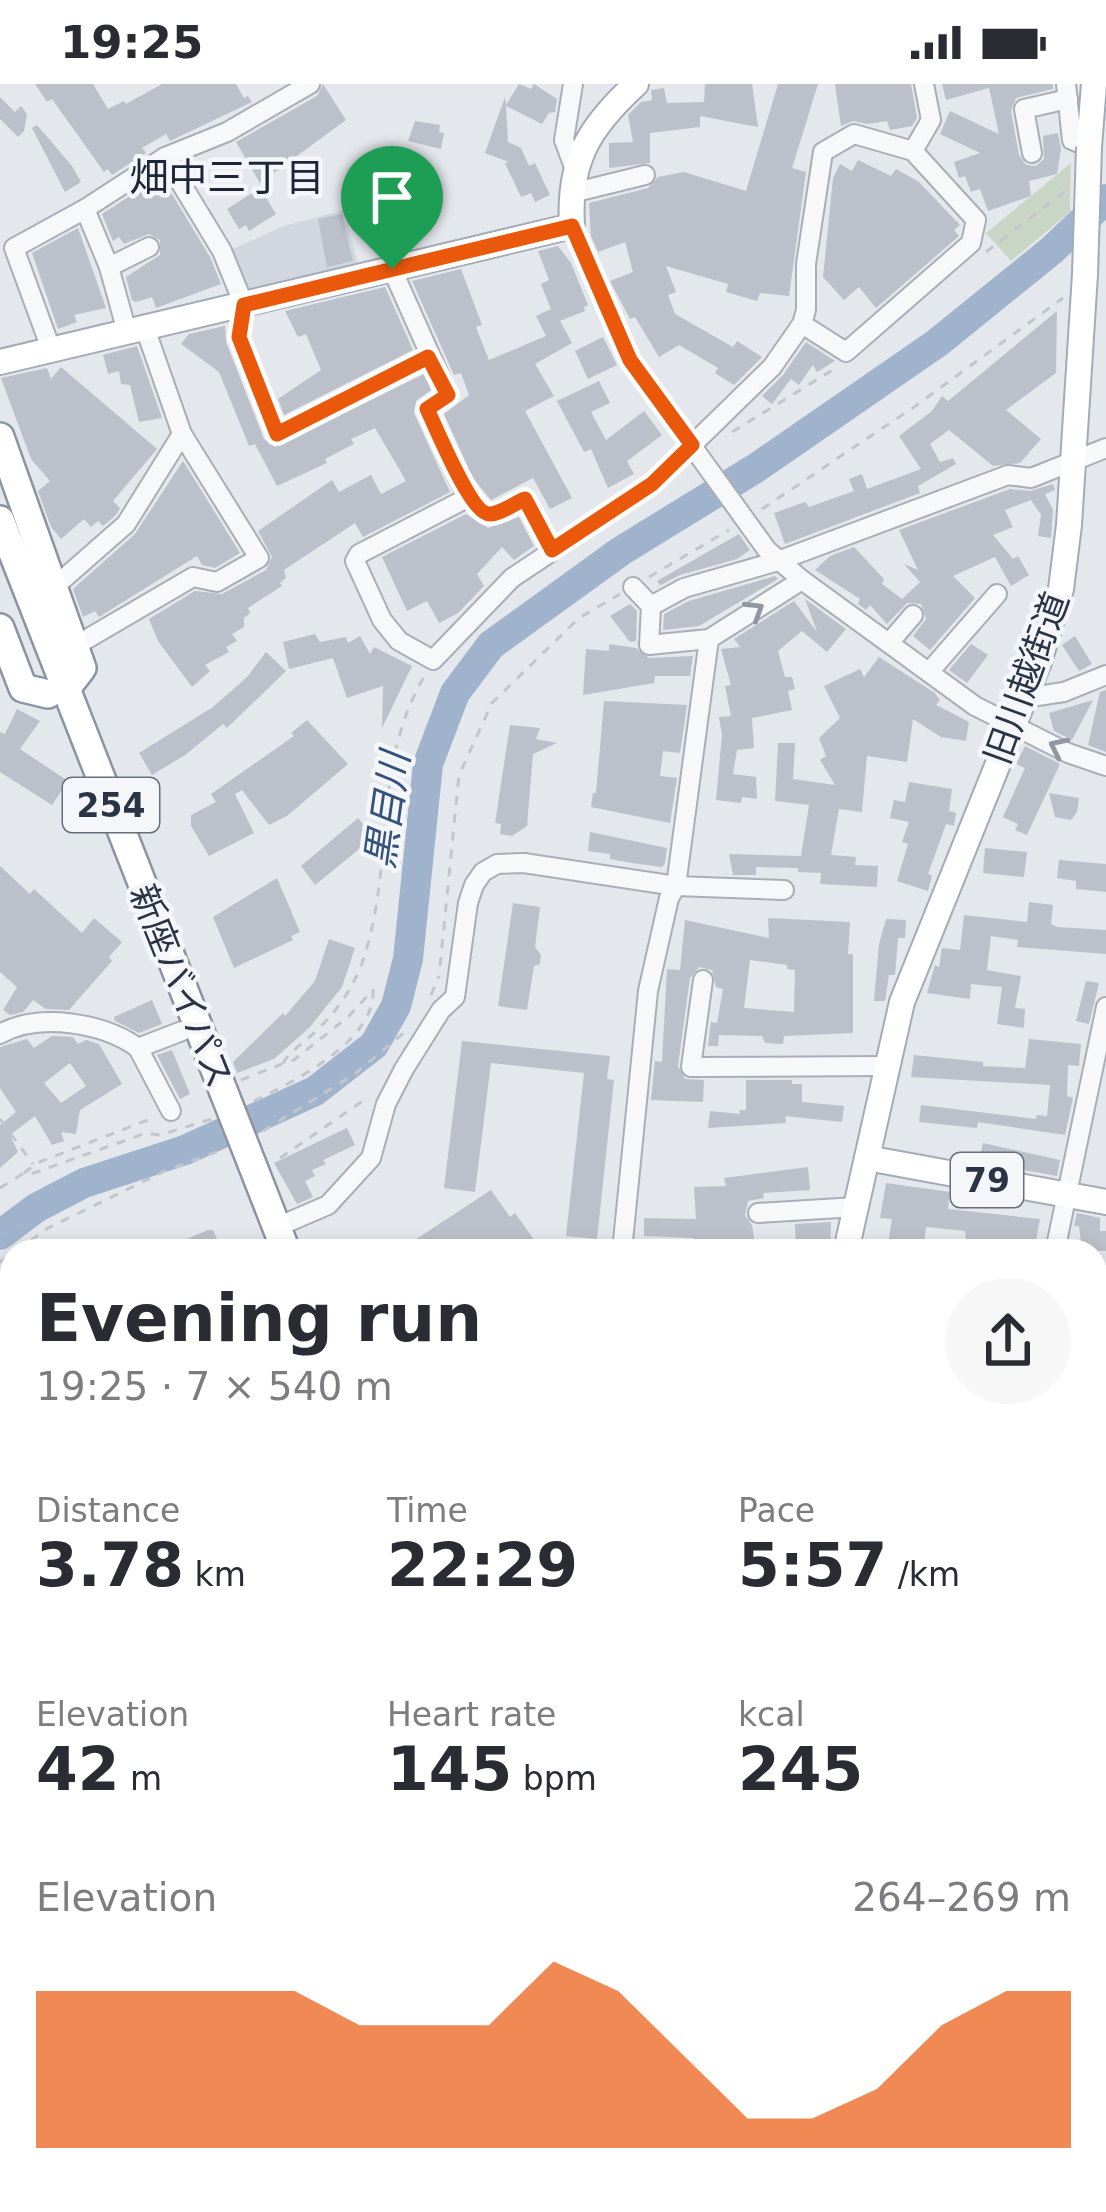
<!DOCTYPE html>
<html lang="en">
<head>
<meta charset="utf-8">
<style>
  body { margin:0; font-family:"DejaVu Sans","Noto Sans JP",sans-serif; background:#f7f7f7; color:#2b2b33; height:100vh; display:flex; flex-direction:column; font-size:45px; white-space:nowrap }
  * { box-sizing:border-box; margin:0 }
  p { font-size:39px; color:#7c7c81 }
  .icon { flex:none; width:66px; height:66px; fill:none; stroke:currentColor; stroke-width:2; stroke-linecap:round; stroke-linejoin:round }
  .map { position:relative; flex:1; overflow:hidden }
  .side { position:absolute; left:0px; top:1155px; width:1107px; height:975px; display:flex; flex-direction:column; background:#fff; border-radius:36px 36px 0 0; box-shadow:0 6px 18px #0003 }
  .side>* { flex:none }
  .pin { position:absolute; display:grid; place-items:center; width:102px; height:102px; color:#fff; margin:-123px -51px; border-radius:50% 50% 50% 0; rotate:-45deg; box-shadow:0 0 12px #0007 }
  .pin .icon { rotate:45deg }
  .round { display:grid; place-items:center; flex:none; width:126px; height:126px; border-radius:63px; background:#f7f7f7 }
  .summary { display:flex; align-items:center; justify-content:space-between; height:204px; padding:0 36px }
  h1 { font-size:66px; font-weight:800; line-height:90px }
  .metrics { display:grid; grid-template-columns:repeat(3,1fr); gap:18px; height:204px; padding:12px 36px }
  .metrics div { display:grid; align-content:center }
  .metrics b { font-size:60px; font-weight:800 }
  .metrics small { font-size:33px; font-weight:400 }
  .metrics p { font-size:33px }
  .chart { height:336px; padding:24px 36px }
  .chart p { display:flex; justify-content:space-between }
  .chart svg { width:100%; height:216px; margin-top:12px; fill:#ea580c; opacity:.7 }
  .status { display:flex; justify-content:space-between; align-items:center; height:84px; padding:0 60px; background:#fff; direction:ltr }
  .status svg { height:33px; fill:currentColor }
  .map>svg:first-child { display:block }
</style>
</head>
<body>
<div class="status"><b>19:25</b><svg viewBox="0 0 49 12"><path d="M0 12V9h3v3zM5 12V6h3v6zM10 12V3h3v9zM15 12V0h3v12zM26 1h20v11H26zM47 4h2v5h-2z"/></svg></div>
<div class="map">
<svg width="1106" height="2128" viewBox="0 0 1106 2128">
  <rect width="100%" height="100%" fill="#e4e7ec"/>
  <polygon fill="#d2d6de" points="344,126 358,181 252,208 245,202 233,165 284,142"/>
  <g fill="#c9d6c5">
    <polygon points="1071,79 1070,128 1011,177 986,149"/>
    <polygon points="1106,1861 1106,2025 1095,2015 1095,1863"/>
  </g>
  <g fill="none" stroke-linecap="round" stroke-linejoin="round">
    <polyline stroke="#9fb4cc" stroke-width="30" points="0,1151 36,1124 84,1099 185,1066 315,1007 374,961 396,922 408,875 428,680 455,609 491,561 621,467 756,384 937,259 1052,166 1106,115"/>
  </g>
  <g fill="#bbc0ca" fill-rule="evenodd">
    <polygon points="35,0 93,0 108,25 124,17 126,20 162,0 236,0 244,14 248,12 252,18 170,57 166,50 142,64 146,69 112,91 108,85 104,88 52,15 47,18"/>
    <polygon points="323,0 346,36 260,99 236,58 317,12"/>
    <polygon points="519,0 531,5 534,0 557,15 555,28 549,29 542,40 506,22 508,58 521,64 529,82 535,79 550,111 535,118 531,109 521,113 505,79 509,78 485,69 505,13 506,21"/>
    <polygon points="705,0 752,0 758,43 700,32 700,43 650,49 650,79 609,84 609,59 633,58 628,31 641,18 652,16 651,6 664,4 667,19 704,18"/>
    <polygon points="778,0 818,0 792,84 806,88 789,212 760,209 757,217 726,208 728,200 666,182 676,208 668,211 675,230 733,263 737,257 762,273 734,301 715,289 718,284 679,261 659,273 635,233 630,235 610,197 633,188 625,158 598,168 591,152 589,119 648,104 658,93 684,88 746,107"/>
    <polygon points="835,0 911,0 917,34 912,42 890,46 887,37 868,40 853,37 841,42"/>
    <polygon points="942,0 1053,0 1053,5 1016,14 1011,27 1019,71 1026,81 1036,82 1044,75 1043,52 1058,49 1061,65 1057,90 1029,97 1031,112 988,127 980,105 971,108 965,92 959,94 954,78 980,69 940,50 950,27 999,50 989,4 946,16"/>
    <polygon points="0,13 15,28 21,22 27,30 24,47 18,53 0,35"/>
    <polygon points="415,37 440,41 439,48 444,49 441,65 408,57"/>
    <polygon points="37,41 72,82 81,98 65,108 32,44"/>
    <polygon points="858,76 891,92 896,85 919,98 960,141 954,146 959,152 876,224 859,203 844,216 823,193 833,94 840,80 852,87"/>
    <polygon points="161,92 210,173 221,200 156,224 152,213 136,218 132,216 126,193 160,171 160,156 149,150 124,160 119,153 113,157 102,130"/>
    <polygon points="260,104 276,130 249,147 246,141 239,145 227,125"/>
    <polygon points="394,119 404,146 388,152 378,124"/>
    <polygon points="342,130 353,177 327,183 318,135"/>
    <polygon points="78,144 106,224 74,231 77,238 58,245 32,169"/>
    <polygon points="558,162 571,179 588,221 584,223 585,227 560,237 572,259 535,280 554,312 525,327 572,414 550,425 533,394 491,416 473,394 444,330 469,311 461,289 454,291 412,197 461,185 482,241 476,243 489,276 546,252 536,232 551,225 541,200 549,196 538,167"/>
    <polygon points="385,203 413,266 284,331 278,315 321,286 306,250 298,253 285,227"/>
    <polygon points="1057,227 1056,289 1006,326 1041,355 1020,379 993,382 949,346 930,360 940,378 953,374 956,380 918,402 920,409 785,460 774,429 805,418 809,423 854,407 849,395 862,390 867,405 921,385 899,352 932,327 942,312 948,317"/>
    <polygon points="225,242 226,258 264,355 275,363 424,290 431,306 416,317 414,329 450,408 363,453 355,439 284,486 286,494 280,499 282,502 248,524 250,529 244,534 244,543 232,550 237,557 226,563 229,568 205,581 210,587 192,603 158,557 149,535 195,507 222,510 266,486 272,473 258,447 332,396 339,408 371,391 381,410 406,397 375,344 351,355 354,360 325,375 327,379 277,402 255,360 249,362 219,288 181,260 189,250"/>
    <polygon points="603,253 617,281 588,295 575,267"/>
    <polygon points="806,258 835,277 817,288 813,281 799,301 791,295 772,320 762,312 783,291"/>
    <polygon points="137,262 162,334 139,338 130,301 121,300 119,287 108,290 103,271"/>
    <polygon points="61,283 157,365 113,417 120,424 116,431 103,442 98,437 91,443 84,435 61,455 51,443 38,407 50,397 31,375 1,294 47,284 51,295"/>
    <polygon points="599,297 610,319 591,328 606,356 644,327 662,351 627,377 634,390 608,404 591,365 584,368 557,317"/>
    <polygon points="183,377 240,469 215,484 202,481 197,472 99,533 95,527 83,533 73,505 135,450"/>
    <polygon points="1053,400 1055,406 1045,410 1053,426 1051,454 1038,452 1041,431 1031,416 1005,426 1013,443 993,451 1013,475 1018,472 1029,491 1011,502 995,473 953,492 975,514 930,566 913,552 926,535 921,520 907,519 887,540 870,521 866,526 858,520 860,515 815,486 830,472 854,463 884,495 882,500 902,515 920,498 904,480 918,486 899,446 1010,405 1030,407"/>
    <polygon points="466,430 488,444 519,433 534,462 514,476 502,463 477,490 484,502 458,529 439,539 427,517 407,527 382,473"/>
    <polygon points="739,450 750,466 737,475 680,491 655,504 660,501 657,497"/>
    <polygon points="775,492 778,495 699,542 663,546 664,530 689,517"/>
    <polygon points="805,515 846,545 827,568 802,547 778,567 785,593 792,593 795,605 788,607 792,626 752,634 754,664 737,666 733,690 756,693 757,715 742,713 741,719 716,716 722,651 719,633 731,632 725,602 731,601 721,565 740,563 734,555 794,517 817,548"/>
    <polygon points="630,520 637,527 636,557 630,558 610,532"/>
    <polygon points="315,550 320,558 346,553 348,559 360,552 370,570 374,563 412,582 382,644 383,602 347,614 333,574 289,585 283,558"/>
    <polygon points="1075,552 1092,580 1079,587 1062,561"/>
    <polygon points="609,560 636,564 649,574 693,572 690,592 655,592 654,599 583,611 586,565 609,567"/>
    <polygon points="971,560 988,571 967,599 949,586"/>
    <polygon points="266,568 286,587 227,644 223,640 185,671 152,691 139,669 213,623 247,593"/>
    <polygon points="879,573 935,609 940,616 936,621 969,638 966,657 941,653 913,635 907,678 867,672 862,728 839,725 831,771 856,773 855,781 878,782 877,803 820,800 821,789 798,788 798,784 756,783 756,791 733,791 729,770 801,772 809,721 775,717 778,659 795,659 793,695 835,701 820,676 826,672 819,654 840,634 824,602 860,585 864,593"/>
    <polygon points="1106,606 1106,668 1088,661 1100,608"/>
    <polygon points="1093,616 1072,656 1054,647 1049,629"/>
    <polygon points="604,617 687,621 680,669 663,667 660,692 677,694 670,739 591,723 593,709 596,709"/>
    <polygon points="17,625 40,637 20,665 68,697 52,721 0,688 0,648 5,650"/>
    <polygon points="307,636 348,680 287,732 269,741 242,706 235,710 254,749 209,772 191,742 191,731 216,718 211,710 294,652 291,649"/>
    <polygon points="510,641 540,644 536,655 557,659 533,670 527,742 512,752 500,750 501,740 495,739"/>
    <polygon points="1025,662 1060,680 1027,751 1015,746 1018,740 1003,733 1025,684 1016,680"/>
    <polygon points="909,698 952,705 949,727 956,729 954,742 946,740 928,790 932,791 928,807 897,797 908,760 902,758 909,738 890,734 894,716 905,718"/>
    <polygon points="1049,709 1079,714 1077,728 1071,736 1055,733"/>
    <polygon points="358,734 374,753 315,801 301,782"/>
    <polygon points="590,748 667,764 665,779 662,783 632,779 610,775 610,770 588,767"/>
    <polygon points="985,764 1027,768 1024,793 983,789"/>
    <polygon points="1059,776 1106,780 1106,808 1076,805 1076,797 1057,794"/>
    <polygon points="0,782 30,810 34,805 82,849 94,834 122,858 109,873 112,877 69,926 46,925 33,916 23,928 10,931 3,926 17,903 0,888"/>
    <polygon points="277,794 300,848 291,852 293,856 234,884 213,833"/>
    <polygon points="1029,818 1053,821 1051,840 1057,843 1106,846 1106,870 1017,863 1018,856 991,852 987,886 1021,892 1015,924 1025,925 1024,944 997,940 1002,903 971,900 970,915 927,909 935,881 939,883 942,864 960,866 964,831 1027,838"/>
    <polygon points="513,819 540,823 535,863 541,871 540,880 534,882 527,926 498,922"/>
    <path d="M768,834L850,838L848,870H853V949L784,952L783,960L765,959L762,952L719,951L718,962H708L711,938L717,939L723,905L716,903L712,886L699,883L690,894L678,982L685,995L704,996L703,1018L651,1016L655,977L662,978L667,885L680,886L685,836L769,854ZM750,876L787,881V885L795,886L794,928L744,924Z"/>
    <polygon points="886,835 906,836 905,854 898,854 895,891 889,891 885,917 874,917 879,860"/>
    <polygon points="329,855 355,864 342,903 309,944 274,975 237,989 233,978 283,929 285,932 315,897"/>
    <polygon points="1086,897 1099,899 1089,940 1076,937"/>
    <polygon points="152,916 162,940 139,949 115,937 114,933"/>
    <path d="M52,952L73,953L78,960L86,956L99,960L122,1000L80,1026L76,1050L61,1048L64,1057L52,1061L35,1032L10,1051L18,1068L0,1084V1041L16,1028L0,1004V963L27,955L34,964ZM70,979L86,1002L61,1019L44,999Z"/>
    <polygon points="1029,955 1081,960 1079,982 1068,981 1067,1012 1073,1014 1065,1051 978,1038 977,1044 919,1038 921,1021 1036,1035 1037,1031 1047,1032 1050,1001 911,993 914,971 983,978 983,982 1025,984"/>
    <polygon points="462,957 610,972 607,995 614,996 597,1155 566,1152 584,989 491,979 475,1108 444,1104"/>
    <polygon points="172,966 190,1010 180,1015 157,971"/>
    <polygon points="746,996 792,996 792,1000 802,1000 802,1018 844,1022 842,1038 785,1032 786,1039 708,1044 710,1027 740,1030 739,1026 746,1026"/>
    <polygon points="347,1044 355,1061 323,1076 326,1080 312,1086 315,1092 305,1097 313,1113 297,1120 274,1079"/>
    <polygon points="983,1059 1060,1076 1057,1092 979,1078"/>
    <polygon points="808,1083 810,1106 763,1109 764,1114 748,1117 745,1131 752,1141 756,1167 694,1167 693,1154 644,1152 644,1134 696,1135 694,1103 726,1102 724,1094"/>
    <polygon points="886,1099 950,1108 948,1125 1040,1135 1034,1167 967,1167 965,1147 926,1143 923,1167 887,1167 892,1135 880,1134"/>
    <polygon points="491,1106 510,1133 515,1129 542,1167 398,1167"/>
    <polygon points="1077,1129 1100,1134 1100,1147 1106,1147 1106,1167 1082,1167 1079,1142 1074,1142"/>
    <polygon points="831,1138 830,1167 796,1167 795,1140"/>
    <polygon points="208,1146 213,1146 222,1167 158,1167"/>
  </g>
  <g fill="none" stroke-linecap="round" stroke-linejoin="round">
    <defs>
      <g id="minor">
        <polyline points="573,0 564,56 574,83"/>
        <polyline points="1066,0 1072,56 1089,63"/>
        <polyline points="913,67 931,36 924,0"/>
        <polyline points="1032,69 1024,25 1068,15"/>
        <polyline points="165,73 222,167 244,221 239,253 277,350 428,273"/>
        <polyline points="572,109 645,91"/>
        <polyline points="85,125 109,183 127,248"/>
        <polyline points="572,142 630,276 767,466 802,496 975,622 1068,669 1106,682"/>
        <polyline points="109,183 149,163"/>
        <path d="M392,185L448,311L427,325C439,350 464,423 490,431L525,415L552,467"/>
        <polyline points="51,265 14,164 85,125 165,73 227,48 310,0"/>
        <polyline points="469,413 359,470 355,477 382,536 399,557 433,576 512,494 651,401 772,283 802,240 806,226 806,180 823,68 854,50 913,67 976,136 971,159 846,268 802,240"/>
        <polyline points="633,503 651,522 649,561 709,555 802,496"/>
        <polyline points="53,504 126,440 182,350"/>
        <polyline points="651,522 684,504 778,477 1008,391 1031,394 1106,364"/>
        <polyline points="889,559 913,531"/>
        <polyline points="75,562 193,493 217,498 259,474 182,350 145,244"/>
        <polyline points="929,588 997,510"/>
        <polyline points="1024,614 1064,608 1106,591"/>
        <polyline points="703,896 691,983 887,982"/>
        <path d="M0,950C39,928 104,939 138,964L182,947"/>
        <polyline points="138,964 171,1027"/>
        <polyline points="758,1129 856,1123"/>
        <polyline points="277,1143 328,1121 371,1074 386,1020 404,985 441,926 455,913 468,819 474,801 483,788 497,780 524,779 676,802 784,806"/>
        <polyline points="622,1167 648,907 669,814 676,802 709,555"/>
        <polyline points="1055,1167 1106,923"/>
        <polyline points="1095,1333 1106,1379"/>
        <polyline points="0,1451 12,1467"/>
        <polyline points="0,1516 12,1507"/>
        <polyline points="1095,1669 1106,1664"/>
        <polyline points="0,1770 12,1769"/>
        <polyline points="0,1830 12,1828"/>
        <polyline points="1095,2026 1106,2036"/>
        <polyline points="1095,2070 1106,2064"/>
        <polyline points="29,2128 44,2118"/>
        <polyline points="520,2128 542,2118"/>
        <polyline points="684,2128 685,2118"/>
        <polyline points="991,2128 1009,2118"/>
      </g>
      <g id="major">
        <polyline points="1089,63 1094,0"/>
        <path d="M0,278L572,142C568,77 589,43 636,0"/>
        <polyline points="867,1074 1106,1118"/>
        <polyline points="846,1167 902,918 1039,578 1061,505 1069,441 1085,190"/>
        <polyline points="750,2128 753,2118"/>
      </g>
      <g id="highway">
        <polyline points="0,353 82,584 65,606"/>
        <polyline points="0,436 223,1006"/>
        <polyline points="0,544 23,604 48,610"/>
        <polyline points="252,1080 286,1167"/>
        <polyline points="564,2118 567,2128"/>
      </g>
    </defs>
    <use href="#minor" stroke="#a9aeb7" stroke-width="22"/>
    <use href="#major" stroke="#a3abb8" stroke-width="28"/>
    <use href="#highway" stroke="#8b94a3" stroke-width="32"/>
    <g stroke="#c2c5cb" stroke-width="3" stroke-dasharray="9 9" stroke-linecap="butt">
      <polyline points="986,168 1069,104"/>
      <polyline points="732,348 836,284"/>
      <polyline points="762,425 914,323 1063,214"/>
      <polyline points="649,493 729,446"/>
      <polyline points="440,882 459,691 492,619 579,534 620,510"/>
      <polyline points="431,911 439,892"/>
      <polyline points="241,996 282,980"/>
      <path d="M254,1017C293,998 376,957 373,906L348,933L290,979H283C291,966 305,958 316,947C337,927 352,906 362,879C396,783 370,684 425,591"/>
      <polyline points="0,1035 33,1080"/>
      <polyline points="263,1047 355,990 407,946"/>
      <polyline points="280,1074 367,1014"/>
      <polyline points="24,1089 37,1079 153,1034"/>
      <polyline points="0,1104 24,1089 34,1089 146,1049 160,1051 212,1035"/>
      <polyline points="16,1167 48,1144 165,1087 222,1066"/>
      <polyline points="0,1178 12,1170"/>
    </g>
    <use href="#minor" stroke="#f7f8fa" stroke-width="18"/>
    <use href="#major" stroke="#fff" stroke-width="24"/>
    <use href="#highway" stroke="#fff" stroke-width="27"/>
    <defs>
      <polyline id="major-bridge" points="1085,190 1089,63"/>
      <polyline id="highway-bridge" points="223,1006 252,1080"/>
    </defs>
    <use href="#major-bridge" stroke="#a3abb8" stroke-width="28" stroke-linecap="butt"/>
    <use href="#highway-bridge" stroke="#8b94a3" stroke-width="32" stroke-linecap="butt"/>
    <use href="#major-bridge" stroke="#fff" stroke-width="24"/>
    <use href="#highway-bridge" stroke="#fff" stroke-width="27"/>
  </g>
  <defs><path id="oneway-chevron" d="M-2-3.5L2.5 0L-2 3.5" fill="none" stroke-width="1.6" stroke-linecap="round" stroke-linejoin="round" transform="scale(3)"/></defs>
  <g stroke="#9196a0">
    <use href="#oneway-chevron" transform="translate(755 526) rotate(-32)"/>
    <use href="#oneway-chevron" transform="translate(1058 663) rotate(-154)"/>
  </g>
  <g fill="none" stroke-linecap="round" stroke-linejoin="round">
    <defs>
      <path id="route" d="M572,142L630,276L692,361L652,400L552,466L525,415C515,419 500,430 490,430C471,431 436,343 427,325L448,311L428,273L277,350L239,253L244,221Z"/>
    </defs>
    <use href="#route" stroke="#fff" stroke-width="24"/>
    <use href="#route" stroke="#ea580c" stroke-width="15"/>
  </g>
  <g text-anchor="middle" stroke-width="9" stroke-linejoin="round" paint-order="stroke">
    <g fill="#f4f6f9" stroke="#676e7b" stroke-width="3">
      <rect x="63" y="694" width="96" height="54" rx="9"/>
      <rect x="951" y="1069" width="72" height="54" rx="9"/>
    </g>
    <g font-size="33" font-weight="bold" fill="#2b3445">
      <text x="111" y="733">254</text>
      <text x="987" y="1108">79</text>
    </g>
    <g font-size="36" fill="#2b3445" stroke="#f4f6f9">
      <text transform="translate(1026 594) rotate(-70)" y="13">旧川越街道</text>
      <text transform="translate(182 902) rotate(68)" y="13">新座バイパス</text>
    </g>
    <g font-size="39" fill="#1d2536" stroke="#f4f6f9">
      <text x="227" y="107">畑中三丁目</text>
    </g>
    <g font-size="39" font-style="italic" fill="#34527a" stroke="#f4f6f9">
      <text transform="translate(387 726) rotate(-82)" y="14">黒目川</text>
    </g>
  </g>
</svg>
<div class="pin" style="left:392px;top:185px;background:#1e9e55"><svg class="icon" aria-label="arrive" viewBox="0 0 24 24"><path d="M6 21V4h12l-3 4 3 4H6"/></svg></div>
<section class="side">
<div class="summary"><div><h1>Evening run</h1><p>19:25 · 7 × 540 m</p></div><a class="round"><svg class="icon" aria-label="share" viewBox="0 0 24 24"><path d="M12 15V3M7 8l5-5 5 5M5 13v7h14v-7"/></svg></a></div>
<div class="metrics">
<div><p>Distance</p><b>3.78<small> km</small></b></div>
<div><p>Time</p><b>22:29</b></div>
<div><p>Pace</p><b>5:57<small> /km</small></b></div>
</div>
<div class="metrics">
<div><p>Elevation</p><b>42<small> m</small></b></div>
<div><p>Heart rate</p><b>145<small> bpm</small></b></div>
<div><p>kcal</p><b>245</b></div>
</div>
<div class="chart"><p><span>Elevation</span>264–269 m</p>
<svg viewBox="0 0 160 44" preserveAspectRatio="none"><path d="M0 44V12L10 12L20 12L30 12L40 12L50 19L60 19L70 19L80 6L90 12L100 25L110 38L120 38L130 32L140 19L150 12L160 12V44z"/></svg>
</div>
</section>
</div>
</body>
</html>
